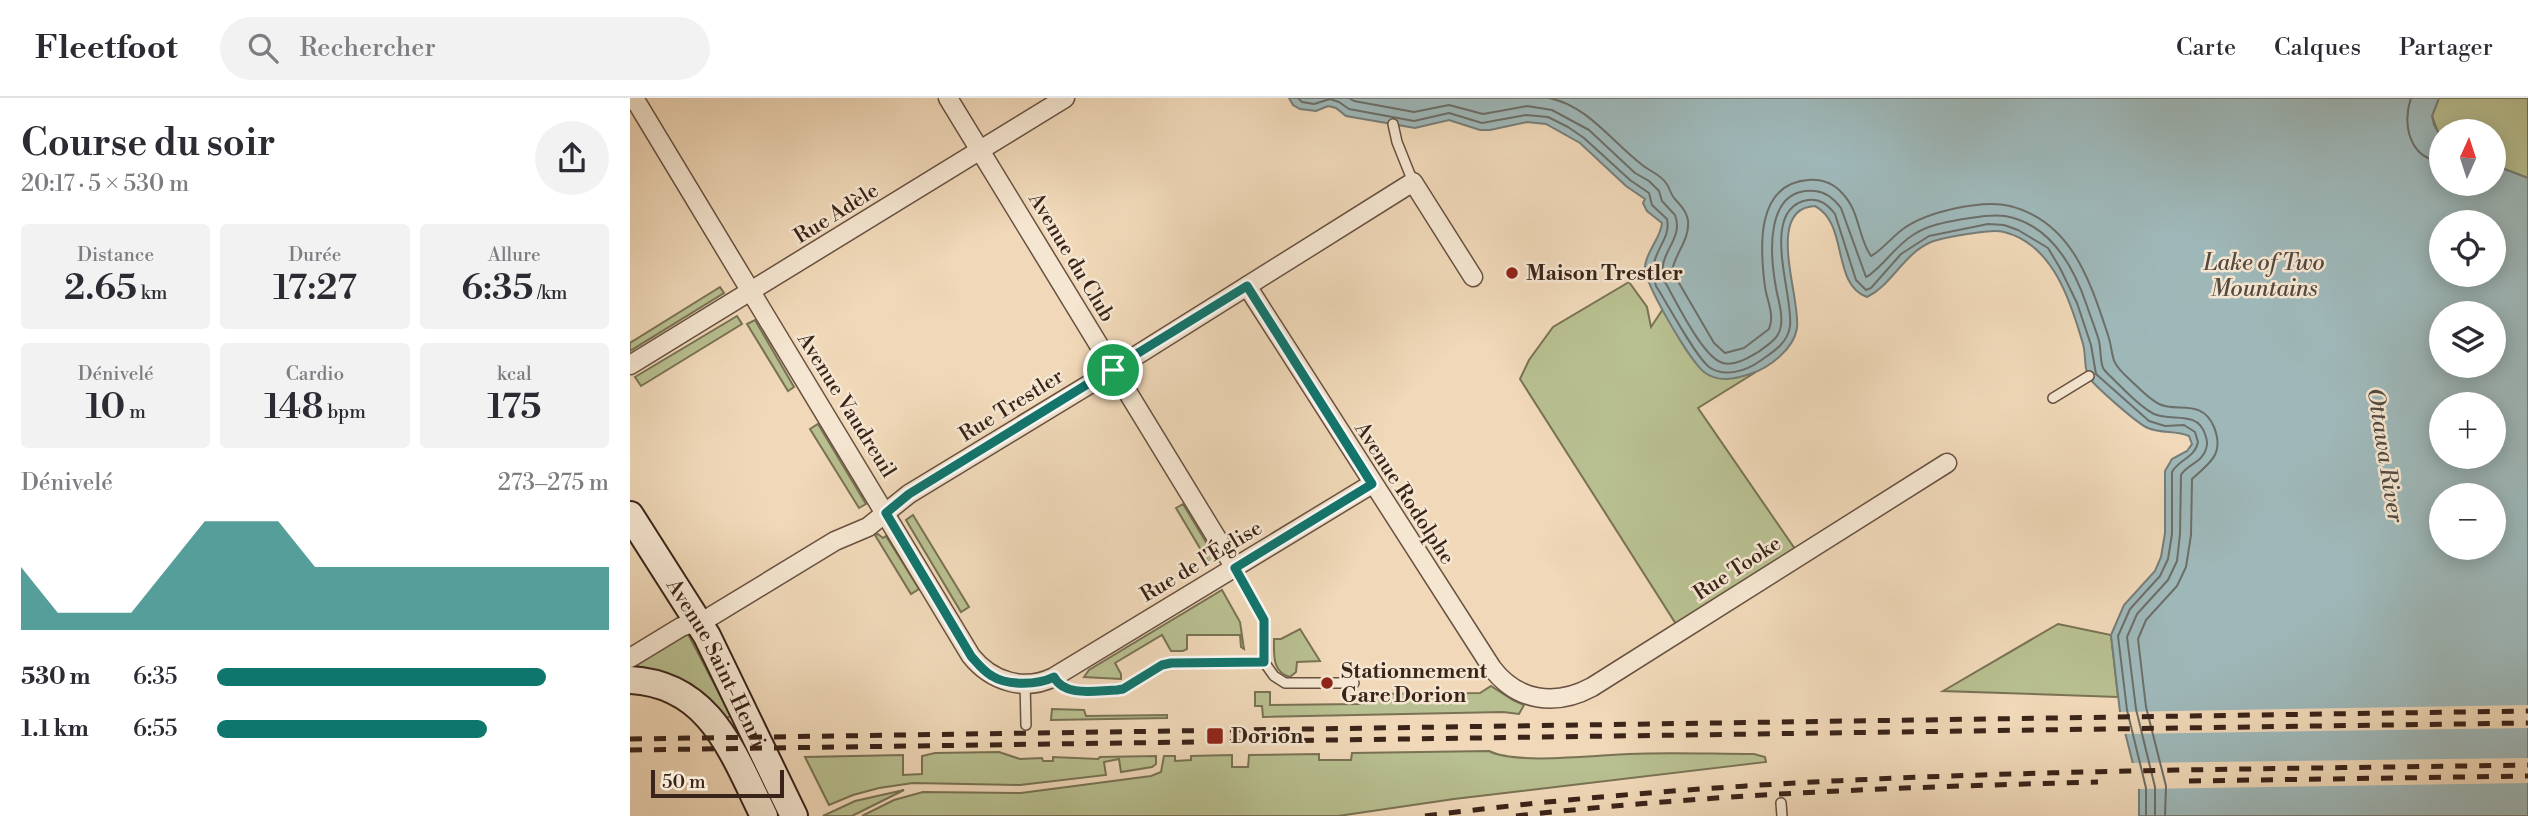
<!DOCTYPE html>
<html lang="fr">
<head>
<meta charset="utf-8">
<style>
  body { margin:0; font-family:"Libre Bodoni",serif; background:#f2f2f3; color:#2b2b33; height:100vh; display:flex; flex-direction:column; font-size:26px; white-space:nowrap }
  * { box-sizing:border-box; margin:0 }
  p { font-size:23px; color:#7c7c81 }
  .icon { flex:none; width:38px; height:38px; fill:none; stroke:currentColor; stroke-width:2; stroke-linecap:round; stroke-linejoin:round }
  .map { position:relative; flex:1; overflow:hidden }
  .panel { display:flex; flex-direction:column; background:#fff; width:630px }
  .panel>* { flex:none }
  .needle { width:46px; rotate:3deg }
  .fabs { position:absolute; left:1799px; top:21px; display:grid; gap:14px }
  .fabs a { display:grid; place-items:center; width:77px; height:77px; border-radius:50%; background:#fff; box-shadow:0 4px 18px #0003; font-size:35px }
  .scale { position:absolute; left:21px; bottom:18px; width:133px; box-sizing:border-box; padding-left:7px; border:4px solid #3a2419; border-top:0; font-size:19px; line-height:24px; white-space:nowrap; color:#3a2419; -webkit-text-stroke:5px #f5e6d1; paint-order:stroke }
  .pin { position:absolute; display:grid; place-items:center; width:60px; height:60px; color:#fff; margin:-30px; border:4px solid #fff; border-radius:50%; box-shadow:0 2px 7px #0007 }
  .round { display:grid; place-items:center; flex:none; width:74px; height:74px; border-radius:37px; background:#f2f2f3 }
  .overview { display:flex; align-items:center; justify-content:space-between; height:119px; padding:0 21px }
  h1 { font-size:38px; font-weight:600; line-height:52px }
  .metrics { display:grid; grid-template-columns:repeat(3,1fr); gap:10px; height:119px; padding:7px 21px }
  .metrics div { display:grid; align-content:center; border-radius:7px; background:#f2f2f3; text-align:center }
  .metrics b { font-size:35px; font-weight:600 }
  .metrics small { font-size:19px; font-weight:400 }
  .metrics p { font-size:19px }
  .chart { height:196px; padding:14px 21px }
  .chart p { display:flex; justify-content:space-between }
  .chart svg { width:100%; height:126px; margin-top:7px; fill:#0f766e; opacity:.7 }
  ul { padding:0 21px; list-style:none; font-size:23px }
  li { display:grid; grid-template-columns:112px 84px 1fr; align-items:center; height:52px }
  li i { height:18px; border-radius:9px; background:#0f766e }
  header { display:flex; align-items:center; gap:42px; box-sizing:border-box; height:98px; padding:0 35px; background:#fff; border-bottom:2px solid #e1e1e2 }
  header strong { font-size:33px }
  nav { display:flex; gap:38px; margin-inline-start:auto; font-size:24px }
  .search { width:490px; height:63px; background:#f2f2f3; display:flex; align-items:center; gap:18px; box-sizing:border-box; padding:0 24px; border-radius:38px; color:#7c7c81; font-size:26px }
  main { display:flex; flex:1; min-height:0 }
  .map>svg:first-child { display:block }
</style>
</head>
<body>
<header>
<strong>Fleetfoot</strong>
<div class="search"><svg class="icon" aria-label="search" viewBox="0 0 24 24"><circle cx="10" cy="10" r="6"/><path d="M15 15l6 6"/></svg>Rechercher</div>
<nav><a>Carte</a><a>Calques</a><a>Partager</a></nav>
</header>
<main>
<section class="panel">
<div class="overview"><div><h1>Course du soir</h1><p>20:17 · 5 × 530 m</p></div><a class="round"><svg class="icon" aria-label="share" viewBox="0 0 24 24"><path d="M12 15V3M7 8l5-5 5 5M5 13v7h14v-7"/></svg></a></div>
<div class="metrics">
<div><p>Distance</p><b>2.65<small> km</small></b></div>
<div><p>Durée</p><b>17:27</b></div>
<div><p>Allure</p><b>6:35<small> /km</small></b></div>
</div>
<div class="metrics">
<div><p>Dénivelé</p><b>10<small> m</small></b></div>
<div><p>Cardio</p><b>148<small> bpm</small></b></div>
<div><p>kcal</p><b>175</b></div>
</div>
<div class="chart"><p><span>Dénivelé</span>273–275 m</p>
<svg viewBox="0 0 160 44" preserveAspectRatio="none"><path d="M0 44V22L10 38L20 38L30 38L40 22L50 6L60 6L70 6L80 22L90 22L100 22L110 22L120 22L130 22L140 22L150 22L160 22V44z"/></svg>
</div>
<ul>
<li><b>530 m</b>6:35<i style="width:84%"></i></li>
<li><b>1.1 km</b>6:55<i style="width:69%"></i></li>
</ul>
</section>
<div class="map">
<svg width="1898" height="718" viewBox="0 0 1898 718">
  <rect width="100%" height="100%" fill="#f0d8b8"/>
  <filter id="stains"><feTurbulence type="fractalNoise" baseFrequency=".00286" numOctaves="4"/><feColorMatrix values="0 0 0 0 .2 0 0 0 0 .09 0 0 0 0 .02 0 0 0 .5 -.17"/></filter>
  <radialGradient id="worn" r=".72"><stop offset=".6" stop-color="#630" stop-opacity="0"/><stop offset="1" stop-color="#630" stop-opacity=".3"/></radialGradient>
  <g fill="#b8bf90" stroke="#797254" stroke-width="2">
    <polygon points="1809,0 1898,0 1898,80 1864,67 1864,33 1811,33 1811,39 1809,37 1802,18"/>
    <path d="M999,184L1017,209L1021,229L1033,211C1057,252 1069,294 1126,274L1068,310L1165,451L1046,526L890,281L899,262L923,229Z"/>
    <polygon points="90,189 94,195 0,253 0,245"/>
    <polygon points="107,218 112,226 11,288 5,279"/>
    <polygon points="125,222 164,289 158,293 117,226"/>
    <polygon points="188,326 236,406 229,410 180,331"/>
    <polygon points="553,406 585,459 580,467 546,410"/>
    <polygon points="283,417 339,509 331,514 276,422"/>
    <polygon points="248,436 253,440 256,438 289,491 281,496 245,437"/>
    <polygon points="592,492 610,524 614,551 611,549 610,537 557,537 557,551 553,553 541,553 532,537 485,565 491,576 491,581 454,579 459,572"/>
    <polygon points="1428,526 1481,537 1488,599 1313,593"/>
    <path d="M670,531L690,563L667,564L666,574L660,579C642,574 644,557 644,541H651Z"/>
    <polygon points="58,536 101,618 95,621 33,575 10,570 7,566"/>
    <polygon points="861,588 883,602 894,607 889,616 873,614 633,619 632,608 625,608 625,594 640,594 640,607 730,606 730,596 850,595"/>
    <polygon points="422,611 454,612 456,618 537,617 537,620 421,622"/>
    <path d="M859,653C886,667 967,657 999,656C1041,654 1082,656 1124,656L1135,659L1136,664L824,701L708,718H232L264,702L293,694L391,695L521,678L531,674L534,658H545V663L561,662V658L602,657V669H618L619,657L689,656V662H721L722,655Z"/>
    <polygon points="369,654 390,661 412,660 413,663 423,663 423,659 468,661 470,659 526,658 526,666 522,669 491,674 489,661 474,664 476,677 390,687 283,685 249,690 223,697 199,707 175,659 273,657 273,677 292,676 292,658 305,655"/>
    <polygon points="274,692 222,718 193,718 225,703"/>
  </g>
  <path fill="#9eb8b9" stroke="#767d79" stroke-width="2" fill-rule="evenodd" d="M659,0H1809L1802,18L1804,27L1811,39V86H1864V67L1898,80V718H1509V690L1490,614L1481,537L1494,507L1525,473L1531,459L1535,435V373L1542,361L1557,353L1562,346L1559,338C1546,332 1532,336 1518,330C1509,327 1462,286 1458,278C1454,269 1456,256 1453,246C1441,204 1423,146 1374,134C1362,131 1349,135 1337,136C1326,138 1312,140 1301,144C1273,156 1262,187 1237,199C1201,186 1219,126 1185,108C1134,110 1171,200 1167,230C1164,251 1139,270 1120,276C1105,281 1088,285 1074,274C1060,263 1014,185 1015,169C1016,153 1031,140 1032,125L1017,113L1013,105L1015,101L996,88L950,45L916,26L897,24L860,32H850L819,22L785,30L716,18L706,10L698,8L686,13L670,11L663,7ZM1811,124H1864V177H1811ZM1811,215H1864V268H1811ZM1811,306H1864V359H1811ZM1811,397H1864V450H1811Z"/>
  <g fill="#f0d8b8">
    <polygon points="1898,607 1898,630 1492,636 1487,614"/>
    <polygon points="1898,660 1898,685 1506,691 1500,665"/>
  </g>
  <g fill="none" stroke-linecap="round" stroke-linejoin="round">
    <g stroke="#6c6e69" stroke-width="2">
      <path d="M668,0L672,4L684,6L700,1L709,4L719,11L784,23L819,15L852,25L896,17L918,19L938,29L954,40L1000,82L1019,95L1022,107L1037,121C1042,146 1015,154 1026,188C1037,205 1065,258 1079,269C1094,280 1116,273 1130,263C1143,254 1158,245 1160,228C1164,198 1128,110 1178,102C1190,100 1198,107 1205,116L1226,182L1236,192L1241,190L1271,156L1299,138L1358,126L1374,127L1388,132L1418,150L1430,170L1447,205L1461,247L1466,276L1519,323L1535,328L1554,327L1565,334L1568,344C1565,360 1549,361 1542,374V436L1538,461L1530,478L1500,511L1488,538L1497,612L1516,690V718"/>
      <path d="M719,0L724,3L784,14L819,7L853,16L897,8L922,12L959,32L1005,75L1019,83L1029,93L1032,103L1045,117C1055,143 1024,156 1035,184C1046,203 1073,260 1093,265C1105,268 1118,260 1128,254C1138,247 1150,240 1151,227C1153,214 1148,202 1146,190C1140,157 1134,89 1185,93C1197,94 1205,102 1211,110L1236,179C1250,172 1265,148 1283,137C1298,127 1316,124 1333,121C1347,119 1361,116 1375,118C1420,126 1444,169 1457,208C1461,220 1466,232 1469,243C1471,252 1470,262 1473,270C1474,272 1478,276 1480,278C1493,290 1508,308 1524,316C1542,324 1567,312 1575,336C1577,341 1578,346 1576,351C1572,365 1557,366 1551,377L1550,436L1547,463L1538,482L1507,516L1497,539L1506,611L1525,689V718"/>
      <path d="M919,0C958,8 981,43 1011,66C1019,73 1030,76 1036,85C1040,90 1040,95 1044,100C1050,107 1056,112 1058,122C1060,142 1045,155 1042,173L1084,245L1095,255L1114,250L1139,231C1145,217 1137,203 1135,189C1130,151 1125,86 1178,82C1191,81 1203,85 1212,95C1230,113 1228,140 1241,158C1251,153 1262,139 1273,131C1296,114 1352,101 1380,108C1442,124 1460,183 1478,237C1485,258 1478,261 1496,278C1506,287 1517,300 1529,306C1547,315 1572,300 1584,329C1595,357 1579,365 1562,381L1561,437L1556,469L1547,488L1516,522L1508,541L1516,609L1536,688L1535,718"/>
      <path d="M1781,0C1772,25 1779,61 1811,63"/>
    </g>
    <defs>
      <g id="service">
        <polyline points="763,26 767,44 783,84"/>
        <polyline points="1423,300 1459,278"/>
        <polyline points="605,470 634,522 634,564"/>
        <polyline points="634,564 644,578 655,585 724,585"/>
        <path d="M424,579C435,600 467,592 487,592L493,591L532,567L542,565L634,564"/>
        <polyline points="395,584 396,627"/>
        <polyline points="1151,705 1152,718"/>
      </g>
      <g id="minor">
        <path d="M4,0L341,558C361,583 394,594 424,579L742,386"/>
        <polyline points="318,0 605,470"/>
        <path d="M617,188L862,570C887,603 925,609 962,589L1317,365"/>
        <polyline points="0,267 435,0"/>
        <polyline points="0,560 51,529 80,519 205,443 238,429 279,396 496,264 783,84 843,179"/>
      </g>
      <g id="secondary">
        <path id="s1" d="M0,417L77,538L164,718"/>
        <path d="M0,582C81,586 103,656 134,718"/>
      </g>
    </defs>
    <use href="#service" stroke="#685141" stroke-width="12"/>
    <use href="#minor" stroke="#685141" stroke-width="21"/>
    <use href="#secondary" stroke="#3a2419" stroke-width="30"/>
    <use href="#service" stroke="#f5e6d1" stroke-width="9"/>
    <use href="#minor" stroke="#f5e6d1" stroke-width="18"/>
    <use href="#secondary" stroke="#f5e6d1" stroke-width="26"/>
    <g stroke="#3a2419" stroke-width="5" stroke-dasharray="12 12" stroke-linecap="butt">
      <polyline points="0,641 1898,613"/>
      <polyline points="0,652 1898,625"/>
      <polyline points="1559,683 1898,678"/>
      <path d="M795,718C1161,671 1530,673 1898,667"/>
      <path d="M886,718C1079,696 1273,689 1468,684"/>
    </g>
  </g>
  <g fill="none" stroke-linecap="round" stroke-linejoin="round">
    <defs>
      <path id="route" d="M617,188L742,386L605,470L634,522V564L541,565L532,567L493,591L487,592C468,592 435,600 424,579C408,587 378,588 362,578C353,573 348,566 341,558L256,415L279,396Z"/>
    </defs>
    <use href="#route" stroke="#fff" stroke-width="14"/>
    <use href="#route" stroke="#0f766e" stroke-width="9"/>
  </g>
  <g fill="#8f2418" stroke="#f5e6d1" stroke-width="2.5">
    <circle cx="882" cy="175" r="7"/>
    <circle cx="697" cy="585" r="7"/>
    <rect x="576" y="629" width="18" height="18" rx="3.5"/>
  </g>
  <g text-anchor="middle" stroke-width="5" stroke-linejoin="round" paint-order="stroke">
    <g font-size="21" fill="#3a2419" stroke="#f5e6d1">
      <text transform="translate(206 115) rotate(-32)" y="7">Rue Adèle</text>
      <text transform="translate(442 159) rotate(59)" y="7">Avenue du Club</text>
      <text transform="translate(217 307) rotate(58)" y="7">Avenue Vaudreuil</text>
      <text transform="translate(381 307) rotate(-32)" y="7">Rue Trestler</text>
      <text transform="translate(775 395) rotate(57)" y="7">Avenue Rodolphe</text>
      <text transform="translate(571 463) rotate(-31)" y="7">Rue de l'Église</text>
      <text transform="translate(1107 470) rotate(-33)" y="7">Rue Tooke</text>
      <text dy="7" stroke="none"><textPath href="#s1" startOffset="172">Avenue Saint-Henri</textPath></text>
    </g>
    <g font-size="21" font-weight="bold" fill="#3a2419" stroke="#f5e6d1" text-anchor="start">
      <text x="896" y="182">Maison Trestler</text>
      <text x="711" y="580">Stationnement<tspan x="711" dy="24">Gare Dorion</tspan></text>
      <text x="601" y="645">Dorion</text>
    </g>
    <g font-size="23" font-style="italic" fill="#534941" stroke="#f5e6d1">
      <text x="1634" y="172">Lake of Two<tspan x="1634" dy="26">Mountains</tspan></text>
      <text transform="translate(1756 357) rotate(81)" y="8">Ottawa River</text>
    </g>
  </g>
  <rect width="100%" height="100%" filter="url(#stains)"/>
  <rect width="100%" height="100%" fill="url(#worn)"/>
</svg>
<div class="fabs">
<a><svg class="needle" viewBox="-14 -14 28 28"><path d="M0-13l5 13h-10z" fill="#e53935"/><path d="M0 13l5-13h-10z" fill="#7c7c81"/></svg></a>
<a><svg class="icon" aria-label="locate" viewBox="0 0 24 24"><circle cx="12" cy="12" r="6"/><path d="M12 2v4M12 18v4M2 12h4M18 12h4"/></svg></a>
<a><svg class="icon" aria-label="layers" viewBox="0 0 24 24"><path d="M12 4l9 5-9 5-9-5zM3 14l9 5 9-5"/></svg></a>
<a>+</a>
<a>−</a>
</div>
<div class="scale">50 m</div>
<div class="pin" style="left:483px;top:272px;background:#1e9e55"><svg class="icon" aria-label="arrive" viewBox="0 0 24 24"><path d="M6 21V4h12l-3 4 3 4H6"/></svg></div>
</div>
</main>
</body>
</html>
